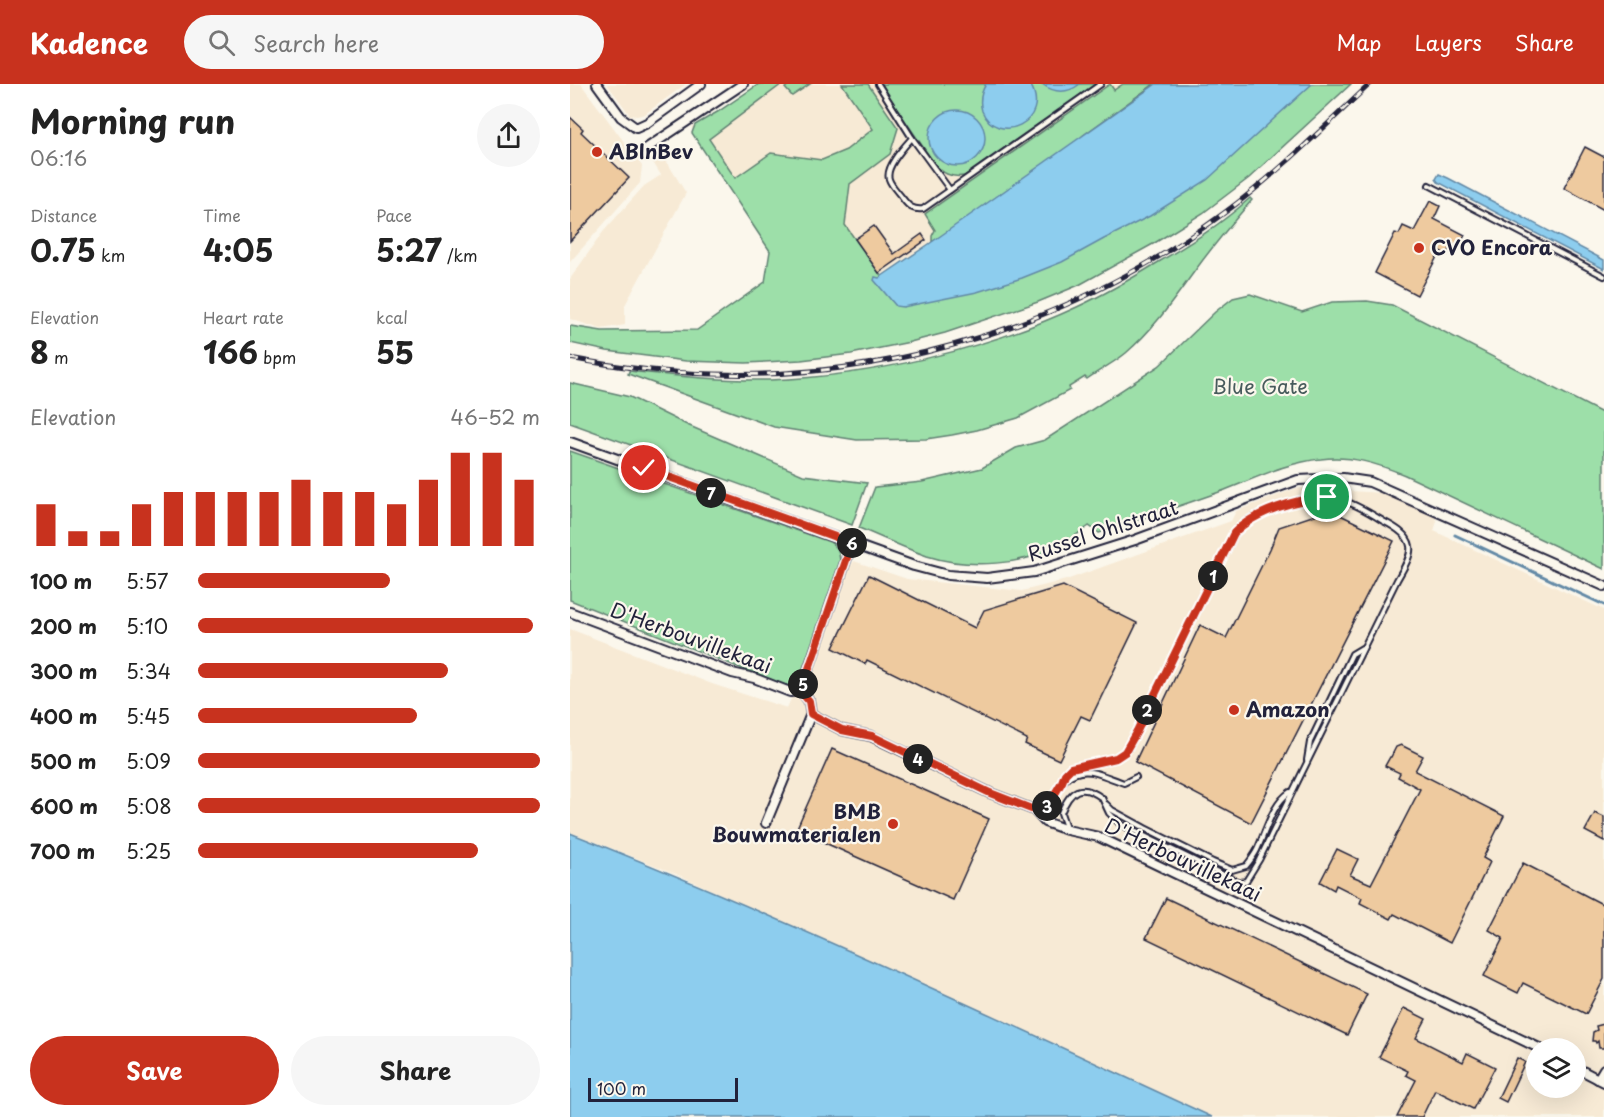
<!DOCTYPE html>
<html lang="en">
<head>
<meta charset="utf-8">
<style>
  body { margin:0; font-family:"Playpen Sans",sans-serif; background:#f6f6f6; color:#222; height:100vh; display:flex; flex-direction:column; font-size:22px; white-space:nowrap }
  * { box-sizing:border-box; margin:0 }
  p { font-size:20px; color:#767676 }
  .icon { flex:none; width:33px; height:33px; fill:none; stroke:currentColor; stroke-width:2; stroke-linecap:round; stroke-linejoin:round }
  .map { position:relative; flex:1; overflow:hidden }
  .side { display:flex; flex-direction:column; background:#fff; width:570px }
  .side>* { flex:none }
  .controls { position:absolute; left:956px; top:954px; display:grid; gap:12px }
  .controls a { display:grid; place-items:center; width:60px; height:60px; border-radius:50%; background:#fff; box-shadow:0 6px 24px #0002; font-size:30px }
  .scale { position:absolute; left:18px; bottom:15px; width:150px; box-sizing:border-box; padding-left:6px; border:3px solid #22223b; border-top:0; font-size:16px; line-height:21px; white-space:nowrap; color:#22223b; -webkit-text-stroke:4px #fbf7ec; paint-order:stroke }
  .pin { position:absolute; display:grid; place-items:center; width:51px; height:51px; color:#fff; margin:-26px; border:3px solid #fff; border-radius:50%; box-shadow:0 2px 6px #0007 }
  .km { position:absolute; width:30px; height:30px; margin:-15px; border-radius:50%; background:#222; color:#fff; font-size:16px; line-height:30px; text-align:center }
  .round { display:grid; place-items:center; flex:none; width:63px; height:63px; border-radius:32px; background:#f6f6f6 }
  .head { display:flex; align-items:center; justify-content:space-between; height:102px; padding:0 30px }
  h1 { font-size:33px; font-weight:700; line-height:45px }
  .figures { display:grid; grid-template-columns:repeat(3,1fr); gap:9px; height:102px; padding:6px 30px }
  .figures div { display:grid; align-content:center }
  .figures b { font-size:30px; font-weight:700 }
  .figures small { font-size:16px; font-weight:400 }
  .figures p { font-size:16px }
  .chart { height:168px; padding:12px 30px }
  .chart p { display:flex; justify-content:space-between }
  .chart svg { width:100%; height:108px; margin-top:6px; stroke:#c8321e; stroke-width:6 }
  .button { display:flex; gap:12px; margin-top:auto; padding:12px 30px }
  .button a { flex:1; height:69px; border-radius:36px; background:#c8321e; color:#fff; font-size:24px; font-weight:700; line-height:69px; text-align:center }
  .button a+a { background:#f6f6f6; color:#222 }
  ul { padding:0 30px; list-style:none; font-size:20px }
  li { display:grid; grid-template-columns:96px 72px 1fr; align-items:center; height:45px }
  li i { height:15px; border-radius:8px; background:#c8321e }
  header { display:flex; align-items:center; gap:36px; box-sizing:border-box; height:84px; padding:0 30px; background:#c8321e; color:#fff }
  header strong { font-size:28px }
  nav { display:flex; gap:33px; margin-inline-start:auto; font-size:21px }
  .search { width:420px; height:54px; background:#f6f6f6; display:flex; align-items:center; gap:15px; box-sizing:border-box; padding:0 21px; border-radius:33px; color:#767676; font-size:22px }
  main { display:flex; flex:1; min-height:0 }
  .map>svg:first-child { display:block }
</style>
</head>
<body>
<header>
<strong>Kadence</strong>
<div class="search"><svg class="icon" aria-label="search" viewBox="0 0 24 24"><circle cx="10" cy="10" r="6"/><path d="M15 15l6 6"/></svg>Search here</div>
<nav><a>Map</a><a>Layers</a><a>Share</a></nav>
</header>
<main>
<section class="side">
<div class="head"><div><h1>Morning run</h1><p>06:16</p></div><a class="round"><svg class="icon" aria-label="share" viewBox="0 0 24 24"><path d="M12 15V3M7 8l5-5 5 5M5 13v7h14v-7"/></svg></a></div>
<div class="figures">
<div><p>Distance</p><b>0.75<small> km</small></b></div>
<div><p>Time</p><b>4:05</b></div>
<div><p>Pace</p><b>5:27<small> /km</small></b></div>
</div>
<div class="figures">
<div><p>Elevation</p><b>8<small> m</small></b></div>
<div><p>Heart rate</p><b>166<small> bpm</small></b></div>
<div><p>kcal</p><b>55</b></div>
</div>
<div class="chart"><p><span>Elevation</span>46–52 m</p>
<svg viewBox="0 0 160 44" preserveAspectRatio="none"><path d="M5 44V27M15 44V38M25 44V38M35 44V27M45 44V22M55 44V22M65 44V22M75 44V22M85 44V17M95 44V22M105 44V22M115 44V27M125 44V17M135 44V6M145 44V6M155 44V17"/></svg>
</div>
<ul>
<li><b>100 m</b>5:57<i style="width:56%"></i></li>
<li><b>200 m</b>5:10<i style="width:98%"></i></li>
<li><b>300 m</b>5:34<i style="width:73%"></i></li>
<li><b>400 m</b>5:45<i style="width:64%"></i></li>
<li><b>500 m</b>5:09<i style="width:100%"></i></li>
<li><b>600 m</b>5:08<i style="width:100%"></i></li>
<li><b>700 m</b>5:25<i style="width:82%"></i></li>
</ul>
<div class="button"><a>Save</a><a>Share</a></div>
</section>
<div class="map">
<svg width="1034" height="1033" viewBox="0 0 1034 1033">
  <rect width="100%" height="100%" fill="#fbf7ec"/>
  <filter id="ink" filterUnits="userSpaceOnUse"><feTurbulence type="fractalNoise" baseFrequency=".0167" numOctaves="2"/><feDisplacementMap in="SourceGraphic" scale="12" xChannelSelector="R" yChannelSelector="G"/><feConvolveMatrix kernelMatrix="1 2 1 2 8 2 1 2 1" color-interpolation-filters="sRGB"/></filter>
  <g filter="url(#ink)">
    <g fill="#f7ead5" fill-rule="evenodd">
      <polygon points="0,0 11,0 72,82 70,99 0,178"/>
      <polygon points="37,0 116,0 75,30 67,32 60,31"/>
      <polygon points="189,0 770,0 258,249 121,43 149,27"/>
      <polygon points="89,65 116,109 55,221 55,241 31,245 0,235 0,195 33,148 74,102 91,91 79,72"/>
      <path d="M727,404L814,409L865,432L867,437L864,447L1034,526V1033H644L104,789L0,748V545L142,600L217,624L277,488L284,477L337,495L452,507L496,496L661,437L666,427ZM966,964H1005V1004H966Z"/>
    </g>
    <g fill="#9ddfa9" stroke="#608072" stroke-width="1.5">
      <polygon points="189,0 212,0 139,55 165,94 201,69 252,76 276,66 303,45 272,0 298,0 328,44 320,70 280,100 275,141 309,189 331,213 724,0 781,0 679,94 633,129 583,160 509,201 468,218 375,249 340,258 281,270 231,276 176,279 116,277 37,267 0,259 0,242 32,247 127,246 195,198 200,167 122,49 125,41 149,27"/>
      <polygon points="220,0 240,0 222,12 215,4"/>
      <path d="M310,0H525L394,92C380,94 372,89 364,79Z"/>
      <polygon points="540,0 544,6 553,0 584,0 512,52 586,0 614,0 362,158 362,152 365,146 355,130"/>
      <path d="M680,114L682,116C662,139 642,163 624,188C603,217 583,246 556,269C544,279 529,286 517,295L515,293L499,303L500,306L448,334L407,346L382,351L356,355L287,356L204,343L58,290L59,287C106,292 153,297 200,296C302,292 415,266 507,223C535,210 561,195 587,179C621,159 650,141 680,114Z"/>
      <path d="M680,210L732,228L762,218L797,217L822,221L1034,330V485L835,391C808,380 781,371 751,375C718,378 686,394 655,406C613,421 571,435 529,449L519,442C510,448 502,455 492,460C455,482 398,485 357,472C334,464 311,453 289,444L305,403L352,398L412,384L446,364L475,356L589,282L645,228L663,214Z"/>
      <polygon points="0,299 60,313 115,340 233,391 297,399 282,441 0,339"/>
      <path d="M0,367L260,458C268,463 269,467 270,477L231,593C224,604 221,603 208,599L0,516Z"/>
    </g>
    <g fill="#8dcdee" stroke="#6289a6" stroke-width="1.5">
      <path d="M416,0H460C483,37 427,63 412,27C409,17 411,8 416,0Z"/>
      <path d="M472,0H510C497,10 484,9 472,0Z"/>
      <polygon points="586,0 742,0 637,96 580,132 534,155 492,178 452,194 407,208 333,223 326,222 304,196 305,193 309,194 359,160"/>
      <circle cx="387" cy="54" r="28"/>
      <polygon points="869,90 878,94 1034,176 1034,185 868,98 866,95"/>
      <path d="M0,749C218,835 429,935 642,1033H0Z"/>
    </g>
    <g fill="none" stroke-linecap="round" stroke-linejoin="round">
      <polyline stroke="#6289a6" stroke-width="3" points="885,451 1034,521"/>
    </g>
    <g fill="#eeca9f" stroke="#22223b" stroke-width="1.5">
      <polygon points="0,33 13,45 11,48 59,94 0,157"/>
      <polygon points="1015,63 1034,73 1034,126 994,104"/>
      <polygon points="860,117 870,122 864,135 895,151 888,164 882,161 877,171 870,167 847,211 805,189 825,149 829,150 833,142 844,147"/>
      <polygon points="304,142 324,170 352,150 356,156 309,189 285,155"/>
      <polygon points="760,426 824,457 681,739 565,678 630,541 656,554 700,465 709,443"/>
      <polygon points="299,491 405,544 414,526 493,502 567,539 520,636 511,632 489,676 455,660 457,655 297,576 295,580 263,564"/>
      <polygon points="831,661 853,672 845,687 934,732 913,774 920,778 880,859 824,830 821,835 790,819 792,814 766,801 764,806 750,798 767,765 788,775 780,791 801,800 850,705 828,693 830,689 815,682 820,673 821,673 826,663"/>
      <polygon points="262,665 419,735 383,816 226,746"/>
      <polygon points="1025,729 1034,733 1034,757 1015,747"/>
      <polygon points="953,779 1034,821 1034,895 1016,930 953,899 948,909 914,892 933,854 919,846"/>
      <polygon points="596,814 797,910 777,951 576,854"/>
      <polygon points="834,924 856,935 846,954 893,978 897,969 925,983 903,1025 865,1006 852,1033 827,1033 846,996 836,991 838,987 809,973"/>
      <polygon points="1034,940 1034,964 1029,964 1028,957 1026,959 1025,957 1022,957 1023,948 1027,946 1026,942"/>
      <polygon points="947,974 955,978 936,1018 928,1014"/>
    </g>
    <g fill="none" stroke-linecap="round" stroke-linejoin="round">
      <defs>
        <g id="service">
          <path d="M308,0L342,54C334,63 315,83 319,95C321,102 329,109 333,115C339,123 343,126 353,125L531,0"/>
          <polyline points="342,54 380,106"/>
          <polyline points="859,101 1034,192"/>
          <polyline points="737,676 740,658 782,570 792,564"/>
          <path d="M493,698C501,673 537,684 555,668C560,663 563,654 567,647L665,449C670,444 675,438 682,434C698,426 741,412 758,413C777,415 797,427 813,437C823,442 838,450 840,462C842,472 832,487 827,496L689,776L676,797L669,798L658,793L550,740L539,729L532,714"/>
          <path d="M536,720L542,726L575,744L643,778L662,786L676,782C680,777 684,772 687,766C696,747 702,720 720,708"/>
          <path d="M471,733C484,711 495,680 526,689C536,692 545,696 554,699L566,693"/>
          <path d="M497,746L491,729C500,706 511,698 532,714"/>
        </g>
        <g id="minor">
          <polyline points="27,0 51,33 66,44 77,39 131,0"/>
          <polyline points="77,64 173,0"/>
          <polyline points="0,358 344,482 378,491 417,494 464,488 565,456 728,396 773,394 800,398 1034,502"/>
          <polyline points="0,528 162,589 184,594 220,608 231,607"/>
          <polyline points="231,607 282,459"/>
          <polyline points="241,630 272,646 301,652 420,709 464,726 475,738 497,746 529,753 969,964"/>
          <polyline points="196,739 241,630 239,617 231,607"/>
          <polyline points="1005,983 1034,998"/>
          <polyline points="1028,995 1034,985"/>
        </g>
      </defs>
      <use href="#service" stroke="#22223b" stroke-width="8"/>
      <use href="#minor" stroke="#22223b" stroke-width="12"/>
      <use href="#service" stroke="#fbf7ec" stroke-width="4"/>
      <use href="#minor" stroke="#fbf7ec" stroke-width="8"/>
      <defs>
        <path id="rail" d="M0,274C47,283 96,289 144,290C326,296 508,237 654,129C706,91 752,45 800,0"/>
      </defs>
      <use href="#rail" stroke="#22223b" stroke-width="5"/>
      <use href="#rail" stroke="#fbf7ec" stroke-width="3" stroke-dasharray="9" stroke-linecap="butt"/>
    </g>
  </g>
  <g fill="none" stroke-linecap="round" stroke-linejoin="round" filter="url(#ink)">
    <defs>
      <path id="route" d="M74,384L282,459L231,608L239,617L241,630L272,646L302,652L420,709L464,726L471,733L492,698L495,690L501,684L546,674L555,668L567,647L664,449C685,427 727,415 757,413"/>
    </defs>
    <use href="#route" stroke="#fff" stroke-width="12"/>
    <use href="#route" stroke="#c8321e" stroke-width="8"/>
  </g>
  <g fill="#c8321e" stroke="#fbf7ec" stroke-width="2">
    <circle cx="27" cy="68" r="6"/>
    <circle cx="849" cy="164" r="6"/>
    <circle cx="664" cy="626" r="6"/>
    <circle cx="323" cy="740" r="6"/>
  </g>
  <g text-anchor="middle" stroke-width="4.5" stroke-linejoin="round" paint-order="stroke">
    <g font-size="20" font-weight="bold" fill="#22223b" stroke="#fbf7ec" text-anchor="start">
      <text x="39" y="75">ABInBev</text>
      <text x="861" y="171">CVO Encora</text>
      <text x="676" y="633">Amazon</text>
      <text x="311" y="735" text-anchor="end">BMB<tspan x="311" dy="23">Bouwmaterialen</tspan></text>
    </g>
    <g font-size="20" fill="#475b5c" stroke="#fbf7ec">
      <text x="690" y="310">Blue Gate</text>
    </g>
    <g font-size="20" fill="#22223b" stroke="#fbf7ec">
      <text transform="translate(533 447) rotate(-18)" y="7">Russel Ohlstraat</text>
      <text transform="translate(121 554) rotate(20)" y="7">D'Herbouvillekaai</text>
      <text transform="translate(613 776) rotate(25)" y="7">D'Herbouvillekaai</text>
    </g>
  </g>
</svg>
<div class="controls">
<a><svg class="icon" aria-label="layers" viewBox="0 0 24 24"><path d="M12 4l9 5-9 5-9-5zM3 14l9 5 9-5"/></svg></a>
</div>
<div class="scale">100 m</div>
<div class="pin" style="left:757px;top:413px;background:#1e9e55"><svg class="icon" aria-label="arrive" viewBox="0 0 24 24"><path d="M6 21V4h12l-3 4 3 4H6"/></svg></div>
<div class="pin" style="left:74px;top:384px;background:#d93025"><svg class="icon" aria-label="check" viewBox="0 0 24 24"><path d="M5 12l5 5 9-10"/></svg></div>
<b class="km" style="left:643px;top:492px">1</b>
<b class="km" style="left:577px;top:626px">2</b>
<b class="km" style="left:477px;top:722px">3</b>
<b class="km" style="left:348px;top:675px">4</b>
<b class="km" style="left:233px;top:600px">5</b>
<b class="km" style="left:282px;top:459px">6</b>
<b class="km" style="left:141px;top:409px">7</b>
</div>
</main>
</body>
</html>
